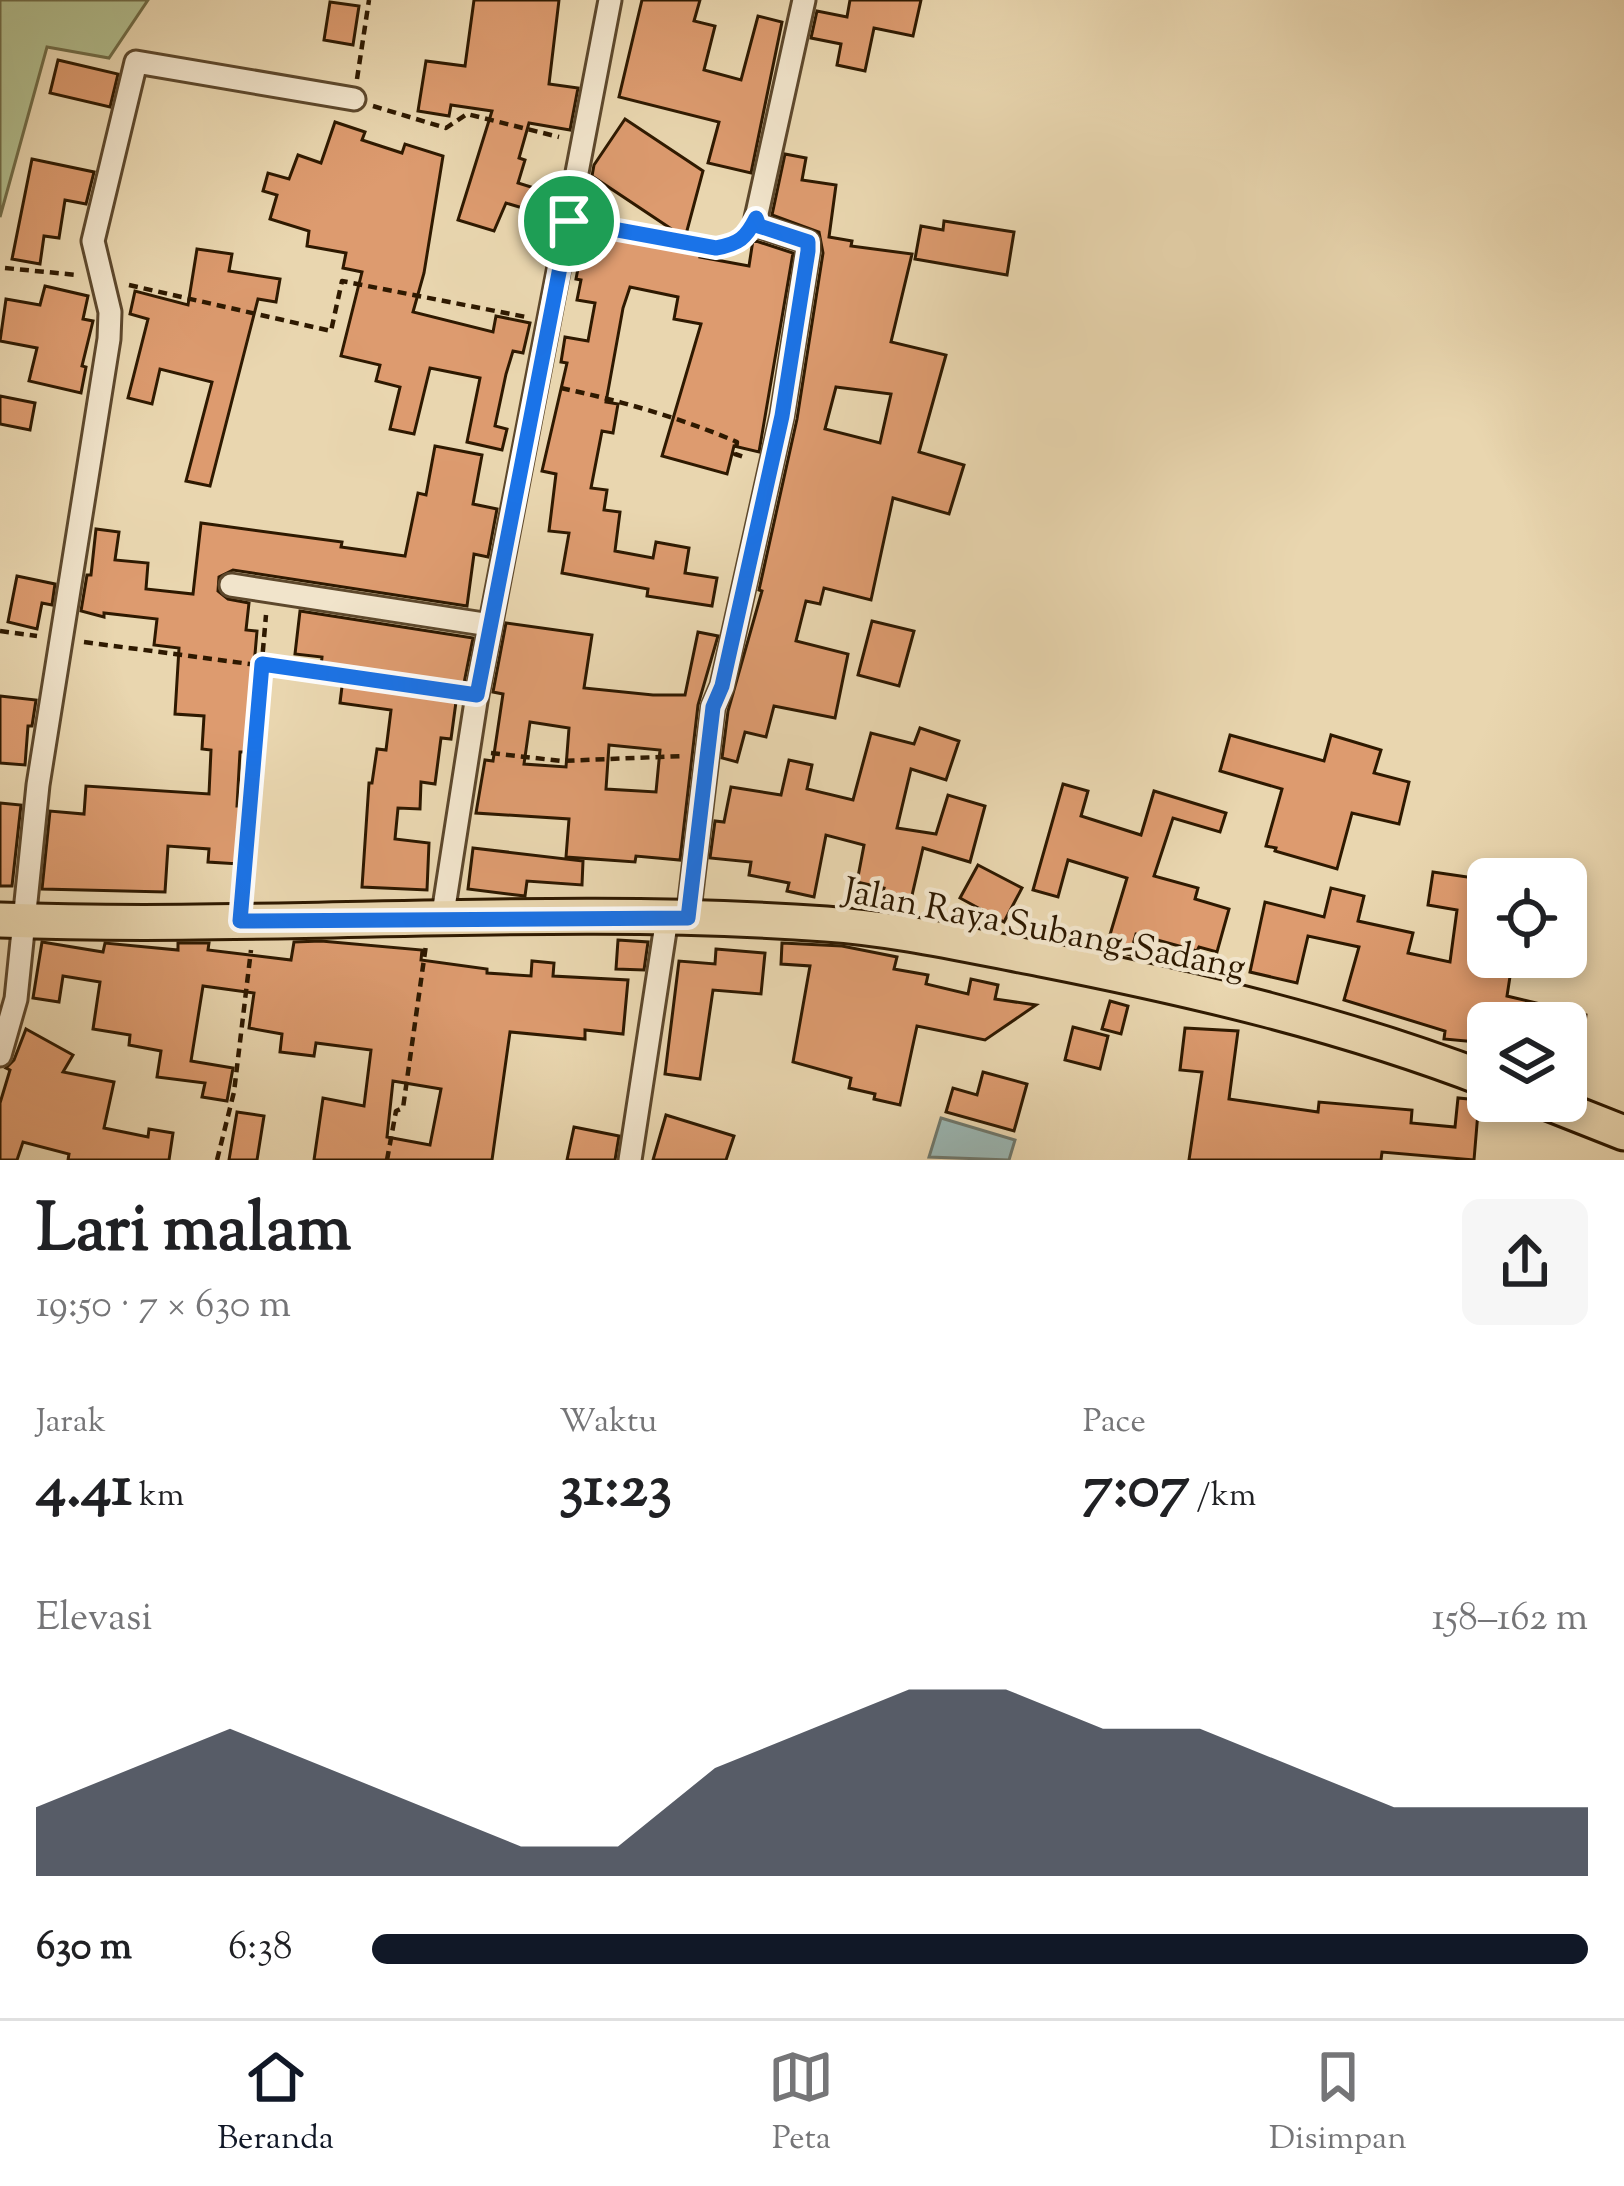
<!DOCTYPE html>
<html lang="id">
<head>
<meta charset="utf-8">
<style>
  body { margin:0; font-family:"Sorts Mill Goudy",serif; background:#f6f6f6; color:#202124; height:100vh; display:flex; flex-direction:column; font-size:45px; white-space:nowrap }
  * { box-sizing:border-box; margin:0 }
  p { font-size:39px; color:#757577 }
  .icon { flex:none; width:66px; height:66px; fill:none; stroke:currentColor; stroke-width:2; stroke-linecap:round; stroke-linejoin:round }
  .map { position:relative; height:1160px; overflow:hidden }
  .drawer { display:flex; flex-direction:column; background:#fff; flex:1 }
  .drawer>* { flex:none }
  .buttons { position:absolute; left:1467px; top:858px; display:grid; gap:24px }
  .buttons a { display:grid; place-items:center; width:120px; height:120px; border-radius:18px; background:#fff; box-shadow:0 6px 18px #0003; font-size:60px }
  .pin { position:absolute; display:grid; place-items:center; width:102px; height:102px; color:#fff; margin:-51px; border:6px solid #fff; border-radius:50%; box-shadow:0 3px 12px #0007 }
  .round { display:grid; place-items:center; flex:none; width:126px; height:126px; border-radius:18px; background:#f6f6f6 }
  .summary { display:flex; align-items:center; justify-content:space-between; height:204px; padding:0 36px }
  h1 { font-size:66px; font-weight:800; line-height:90px }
  .metrics { display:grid; grid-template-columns:repeat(3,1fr); gap:18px; height:204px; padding:12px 36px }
  .metrics div { display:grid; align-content:center }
  .metrics b { font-size:60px; font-weight:800 }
  .metrics small { font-size:33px; font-weight:400 }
  .metrics p { font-size:33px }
  .chart { height:336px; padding:24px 36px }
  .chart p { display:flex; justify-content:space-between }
  .chart svg { width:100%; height:216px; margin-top:12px; fill:#111827; opacity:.7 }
  ul { padding:0 36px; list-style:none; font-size:39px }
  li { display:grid; grid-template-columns:192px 144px 1fr; align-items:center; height:90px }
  li i { height:30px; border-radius:15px; background:#111827 }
  .dock { display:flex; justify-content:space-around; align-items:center; height:168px; border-top:3px solid #e0e0e0; background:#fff; font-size:33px; color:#757577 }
  .dock a { display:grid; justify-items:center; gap:6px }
  .dock .selected { color:#111827 }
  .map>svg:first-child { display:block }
</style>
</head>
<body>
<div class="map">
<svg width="1624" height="1160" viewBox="0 0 1624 1160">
  <rect width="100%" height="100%" fill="#e9d6af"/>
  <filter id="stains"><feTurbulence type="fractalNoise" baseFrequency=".00167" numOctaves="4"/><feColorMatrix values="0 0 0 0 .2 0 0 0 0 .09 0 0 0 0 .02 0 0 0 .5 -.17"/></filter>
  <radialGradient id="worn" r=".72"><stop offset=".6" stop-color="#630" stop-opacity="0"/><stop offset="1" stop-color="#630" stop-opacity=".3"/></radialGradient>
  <polygon fill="#b2be8e" stroke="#706c47" stroke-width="3" points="0,0 148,0 109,58 47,47 0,217"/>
  <polygon fill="#9ab7b4" stroke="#6f786c" stroke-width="3" points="941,1118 1015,1140 1009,1160 929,1157"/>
  <g fill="#dd9b6f" stroke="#2e1900" stroke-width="3" fill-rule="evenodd">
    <polygon points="474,0 559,0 549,84 578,88 570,130 529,123 519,158 525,160 518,183 557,195 553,217 506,203 494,231 458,220 492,111 451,105 449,116 418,111 426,61 465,66"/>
    <polygon points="642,0 700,0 694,21 715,26 704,70 741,80 758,16 782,22 751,173 708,163 719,122 619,97"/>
    <polygon points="850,0 921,0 913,36 874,28 865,71 837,65 841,44 811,38 817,11 847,17"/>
    <polygon points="330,2 359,6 353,45 324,40"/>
    <polygon points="58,60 118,74 110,107 50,93"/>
    <polygon points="625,119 703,171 685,238 592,176 594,165"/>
    <polygon points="335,122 365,132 362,140 402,153 405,144 443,156 424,273 413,312 493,332 496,316 530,323 523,353 513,351 506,374 495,426 507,429 502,450 467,442 480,378 430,368 414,434 390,429 400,387 376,381 380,365 341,356 362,272 343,268 346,253 307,246 309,231 270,219 277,195 263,191 268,173 289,179 298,155 321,163"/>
    <path d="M785,154L806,158L802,180L836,185L829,237L852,241L851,246L912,254L891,342L946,355L919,452L964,465L949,514L893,498L871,600L824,588L820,604L806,601L796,641L848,654L835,718L774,706L766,737L745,732L737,762L722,758L728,711L762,591L759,590L797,419L823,253L819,232L772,215ZM836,387L891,394L880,443L825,429Z"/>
    <polygon points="32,159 94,172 86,204 65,200 59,238 44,236 40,264 12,259"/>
    <polygon points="944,221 1014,232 1007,275 915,259 921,226 943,230"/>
    <polygon points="586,227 702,248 700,257 749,266 753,240 793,253 759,452 734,446 727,474 662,456 701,324 674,319 678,297 630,287 623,308 606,402 618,404 613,433 602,431 591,488 607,490 604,510 620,512 615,551 653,558 656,542 689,548 685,573 717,578 712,606 647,596 648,589 562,573 569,533 549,531 556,474 542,471 567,363 561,362 565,337 588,341 595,303 577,300 581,280 576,279"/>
    <polygon points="197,249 232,254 229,271 280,279 276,302 258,299 210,486 186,481 212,382 160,369 152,404 128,398 148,319 130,314 135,291 188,305"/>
    <polygon points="45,286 88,296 83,319 93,321 82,366 86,367 81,393 29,381 37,348 0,341 6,299 40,305"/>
    <polygon points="0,396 35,403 30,430 0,424"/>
    <polygon points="435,446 482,455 473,504 497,509 488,557 474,554 467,606 233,570 219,577 218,591 228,599 249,603 246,630 257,631 249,723 253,724 252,752 240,752 237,806 243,806 239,864 208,862 209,849 168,846 165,892 42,889 50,811 84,814 86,786 209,794 211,750 202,749 204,716 175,714 179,648 154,645 157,619 104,613 104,617 81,611 87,575 91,575 96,529 119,532 115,560 148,563 146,589 193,594 201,523 342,542 341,547 405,556 418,493 426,495"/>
    <polygon points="17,576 55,584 52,605 42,603 37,629 8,622"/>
    <polygon points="300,611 473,638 463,688 458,687 451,739 441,738 435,784 421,782 420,809 398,808 395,839 429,843 427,890 362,887 369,783 372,783 377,749 386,750 391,710 340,703 344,670 321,667 322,657 295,654"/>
    <polygon points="872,621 914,631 899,686 858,675"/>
    <path d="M506,623L592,635L584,688L653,695H685L698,632L718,636L698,705L680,860L636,856L635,862L566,857L569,819L476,813L485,760L493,761L503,694L493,692ZM530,722L569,728L566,767L524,764ZM609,745L660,750L656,792L606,789Z"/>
    <polygon points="0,696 36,700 32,726 28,726 25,765 0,763"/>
    <polygon points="920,728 959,741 946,780 911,769 897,828 936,834 948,795 985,806 970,862 923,848 910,904 881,898 884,888 857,882 864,845 826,835 814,897 787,891 789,883 749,875 751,862 710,858 715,821 724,822 731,787 781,795 789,760 812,765 807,789 853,800 871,733 914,744"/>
    <polygon points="1230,735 1324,761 1331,735 1381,750 1374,773 1409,782 1399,824 1352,813 1337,869 1275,851 1276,848 1266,846 1282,789 1220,771"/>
    <polygon points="1063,784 1088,791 1081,816 1141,835 1154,791 1226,813 1220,832 1173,818 1154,876 1198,888 1195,899 1229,909 1217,952 1199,947 1197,951 1136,934 1130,955 1106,948 1127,878 1068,860 1058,897 1033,890"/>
    <polygon points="0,803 21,805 12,886 0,886"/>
    <polygon points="473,848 583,861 582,885 527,881 525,896 468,889"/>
    <polygon points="978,865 1022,888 1004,922 960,898"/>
    <polygon points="1433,872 1488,880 1488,957 1513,957 1507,996 1586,1015 1585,1023 1488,1023 1488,1043 1444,1039 1445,1031 1344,1000 1359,947 1308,936 1297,983 1250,972 1265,902 1324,917 1331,888 1364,896 1358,921 1413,933 1408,953 1450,962 1457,910 1428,905"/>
    <polygon points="618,940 648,942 644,970 616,969"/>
    <path d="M321,941L422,950L421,960L487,969V973L531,976L532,961L554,963L553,976L628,980L623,1034L585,1030V1039L510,1032L492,1160H314L323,1098L364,1106L371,1050L316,1043L314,1056L280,1052L282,1034L249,1028L254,993L203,986L191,1061L233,1068L227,1101L202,1097L205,1083L157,1077L161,1051L129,1045L130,1035L93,1029L100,982L63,976L59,1002L33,998L42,942L103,952L105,943L178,950V943H209L208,950L291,960L294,942ZM393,1081L441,1089L430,1145L387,1137Z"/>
    <polygon points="782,943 842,946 897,957 894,969 928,975 926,984 968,994 971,979 998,985 995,999 1036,1005 985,1040 917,1026 900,1105 874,1099 875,1094 849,1088 851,1078 793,1062 810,966 781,964"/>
    <polygon points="716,949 765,953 761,994 713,990 700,1079 665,1074 679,961 715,964"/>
    <polygon points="1110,1001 1128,1006 1121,1034 1102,1029"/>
    <polygon points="1073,1027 1108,1036 1100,1069 1065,1060"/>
    <polygon points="1185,1028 1238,1031 1229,1099 1318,1112 1319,1102 1412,1110 1411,1123 1455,1127 1458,1098 1479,1100 1474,1160 1382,1152 1381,1160 1189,1160 1202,1072 1180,1070"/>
    <polygon points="26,1029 73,1055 63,1072 114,1082 104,1128 148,1137 149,1129 173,1133 169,1160 68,1160 69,1154 23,1142 17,1160 0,1160 0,1103 10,1070 6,1068 14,1060"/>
    <polygon points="983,1072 1027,1084 1014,1131 946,1112 953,1088 977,1095"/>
    <polygon points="237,1112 264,1116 257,1160 229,1160"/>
    <polygon points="666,1115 734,1136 726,1160 653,1160"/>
    <polygon points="574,1127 619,1136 615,1160 567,1160"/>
  </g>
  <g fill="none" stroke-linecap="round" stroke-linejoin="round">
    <defs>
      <g id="minor">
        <polyline points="231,585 490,625"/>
        <polyline points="688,918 713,707 722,686 782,416 808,251 808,242 759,226 756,218 804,0"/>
        <polyline points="442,920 477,695 610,0"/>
        <polyline points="0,1055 16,999 38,785 109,339 110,312 93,241 136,62 354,99"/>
        <polyline points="630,1160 667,918"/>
      </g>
      <g id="primary">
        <path d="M0,920C275,930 552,904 826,924C899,929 971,946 1041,959C1193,989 1343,1024 1488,1080"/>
        <polyline points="1543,1101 1624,1133"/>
      </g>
    </defs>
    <use href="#minor" stroke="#5d482c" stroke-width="27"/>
    <use href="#primary" stroke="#2e1900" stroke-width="39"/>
    <g stroke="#2e1900" stroke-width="4.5" stroke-dasharray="9 6" stroke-linecap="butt">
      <polyline points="357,79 369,0"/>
      <polyline points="373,106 446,128 467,114 559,137"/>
      <polyline points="592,225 716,247 740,242"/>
      <polyline points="5,268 77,275"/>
      <polyline points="129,285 331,331 342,281 526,317"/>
      <path d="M561,388C621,401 681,418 737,442L735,454L747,458"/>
      <polyline points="0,631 37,636"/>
      <polyline points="84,642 454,691"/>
      <polyline points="491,753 561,761 683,756"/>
      <polyline points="242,891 266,615"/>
      <polyline points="217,1160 234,1092 251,950"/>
      <polyline points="387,1160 396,1111 403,1108 426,945"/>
    </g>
    <use href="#minor" stroke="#f1e4cb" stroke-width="21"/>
    <use href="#primary" stroke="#e9d6af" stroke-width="33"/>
  </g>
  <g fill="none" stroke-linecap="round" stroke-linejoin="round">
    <defs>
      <path id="route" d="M756,218L759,226L808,242V251L782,416L722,686L713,707L688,918L240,921L262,664L477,695L569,221L716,248C739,244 746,238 756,218Z"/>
    </defs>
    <use href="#route" stroke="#fff" stroke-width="24"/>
    <use href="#route" stroke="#1a73e8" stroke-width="15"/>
  </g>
  <g text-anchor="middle" stroke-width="9" stroke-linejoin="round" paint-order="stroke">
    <g font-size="36" fill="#2e1900" stroke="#f1e4cb">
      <text transform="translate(1045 927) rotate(11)" y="13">Jalan Raya Subang-Sadang</text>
    </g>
  </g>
  <rect width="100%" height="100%" filter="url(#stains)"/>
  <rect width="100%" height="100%" fill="url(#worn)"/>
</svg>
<div class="buttons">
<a><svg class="icon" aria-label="locate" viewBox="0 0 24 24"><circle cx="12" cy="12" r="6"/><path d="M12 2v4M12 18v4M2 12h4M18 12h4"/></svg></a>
<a><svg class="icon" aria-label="layers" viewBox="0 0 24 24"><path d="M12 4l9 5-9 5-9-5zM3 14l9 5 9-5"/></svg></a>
</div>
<div class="pin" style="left:569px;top:221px;background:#1e9e55"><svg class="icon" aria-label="arrive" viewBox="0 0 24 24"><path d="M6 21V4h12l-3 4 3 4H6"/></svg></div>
</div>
<section class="drawer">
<div class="summary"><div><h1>Lari malam</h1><p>19:50 · 7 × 630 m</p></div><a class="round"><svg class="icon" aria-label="share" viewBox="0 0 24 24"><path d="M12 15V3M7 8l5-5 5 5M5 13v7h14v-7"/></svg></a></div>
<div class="metrics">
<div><p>Jarak</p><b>4.41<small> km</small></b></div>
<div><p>Waktu</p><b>31:23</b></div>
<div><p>Pace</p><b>7:07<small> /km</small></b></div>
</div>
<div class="chart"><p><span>Elevasi</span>158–162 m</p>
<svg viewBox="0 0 160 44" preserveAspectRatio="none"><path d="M0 44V30L10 22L20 14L30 22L40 30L50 38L60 38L70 22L80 14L90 6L100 6L110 14L120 14L130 22L140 30L150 30L160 30V44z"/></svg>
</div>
<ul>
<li><b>630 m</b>6:38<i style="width:100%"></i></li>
</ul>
</section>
<nav class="dock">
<a class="selected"><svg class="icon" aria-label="home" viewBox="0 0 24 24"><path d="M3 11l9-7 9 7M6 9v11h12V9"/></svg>Beranda</a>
<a><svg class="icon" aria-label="map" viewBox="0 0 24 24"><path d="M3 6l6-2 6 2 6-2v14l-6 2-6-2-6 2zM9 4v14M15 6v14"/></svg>Peta</a>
<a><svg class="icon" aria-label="saved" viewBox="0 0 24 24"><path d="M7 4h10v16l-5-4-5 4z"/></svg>Disimpan</a>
</nav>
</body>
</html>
